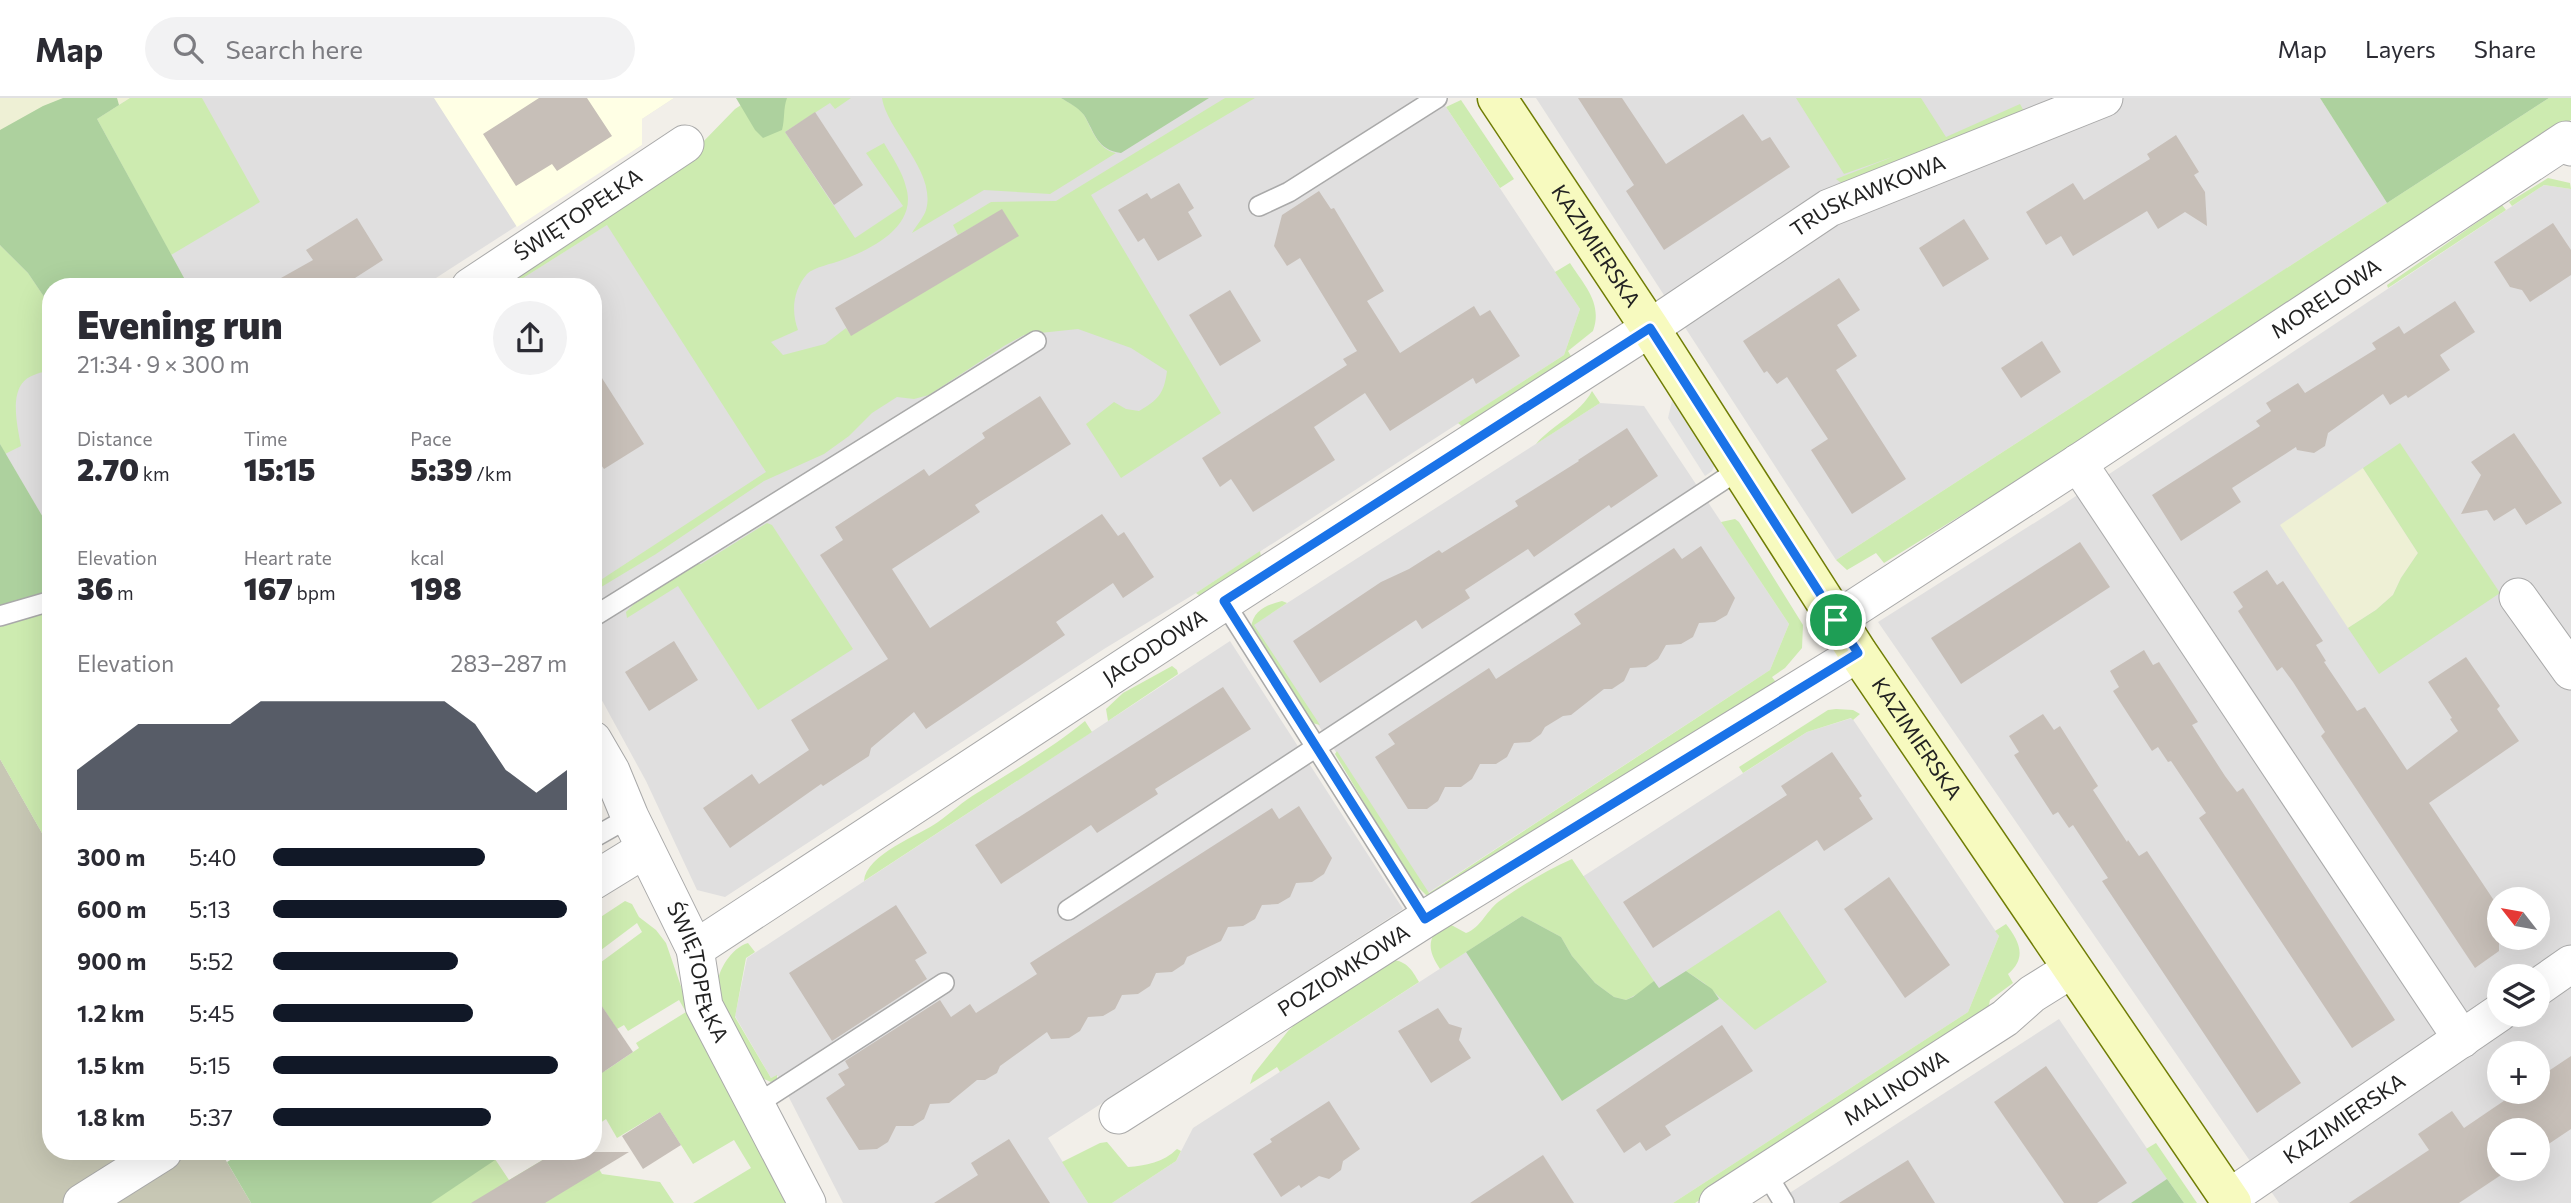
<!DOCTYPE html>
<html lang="en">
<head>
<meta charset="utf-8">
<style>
  body { margin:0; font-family:Commissioner,sans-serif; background:#f2f2f3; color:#2b2b33; height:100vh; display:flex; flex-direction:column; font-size:26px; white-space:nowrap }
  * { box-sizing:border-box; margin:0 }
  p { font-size:23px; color:#7c7c81 }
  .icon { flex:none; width:38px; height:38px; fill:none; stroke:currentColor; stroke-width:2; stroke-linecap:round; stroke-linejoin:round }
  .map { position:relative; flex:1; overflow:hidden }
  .panel { position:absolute; left:42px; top:180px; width:560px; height:882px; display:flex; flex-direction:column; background:#fff; border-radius:28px; box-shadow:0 7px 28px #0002 }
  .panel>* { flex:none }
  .needle { width:46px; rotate:301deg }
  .buttons { position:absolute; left:2487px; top:789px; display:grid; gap:14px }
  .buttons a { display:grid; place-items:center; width:63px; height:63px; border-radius:50%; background:#fff; box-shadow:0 7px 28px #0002; font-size:35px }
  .pin { position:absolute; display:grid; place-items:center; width:60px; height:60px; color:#fff; margin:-30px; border:4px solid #fff; border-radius:50%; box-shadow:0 2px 7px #0007 }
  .round { display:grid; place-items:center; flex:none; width:74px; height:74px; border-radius:37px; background:#f2f2f3 }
  .overview { display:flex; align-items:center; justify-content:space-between; height:119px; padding:0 35px }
  h1 { font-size:38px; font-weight:800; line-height:52px }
  .metrics { display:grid; grid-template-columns:repeat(3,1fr); gap:10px; height:119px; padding:7px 35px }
  .metrics div { display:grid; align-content:center }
  .metrics b { font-size:30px; font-weight:800 }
  .metrics small { font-size:19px; font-weight:400 }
  .metrics p { font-size:19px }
  .chart { height:196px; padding:14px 35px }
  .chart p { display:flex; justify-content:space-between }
  .chart svg { width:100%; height:126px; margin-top:7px; fill:#111827; opacity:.7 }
  ul { padding:0 35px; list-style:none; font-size:23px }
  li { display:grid; grid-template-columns:112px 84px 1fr; align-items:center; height:52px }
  li i { height:18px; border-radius:9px; background:#111827 }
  header { display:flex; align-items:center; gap:42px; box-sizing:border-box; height:98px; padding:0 35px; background:#fff; border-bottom:2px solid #e1e1e2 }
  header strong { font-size:33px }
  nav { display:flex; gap:38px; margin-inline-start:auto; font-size:24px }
  .search { width:490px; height:63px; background:#f2f2f3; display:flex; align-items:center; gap:18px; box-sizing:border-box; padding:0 24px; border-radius:38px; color:#7c7c81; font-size:26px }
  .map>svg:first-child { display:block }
</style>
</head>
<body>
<header>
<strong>Map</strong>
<div class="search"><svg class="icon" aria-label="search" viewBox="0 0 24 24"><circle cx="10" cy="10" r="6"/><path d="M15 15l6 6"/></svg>Search here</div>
<nav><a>Map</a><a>Layers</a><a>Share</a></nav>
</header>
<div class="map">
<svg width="2571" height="1105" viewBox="0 0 2571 1105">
  <rect width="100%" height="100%" fill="#f2efe9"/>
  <g fill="#e0dfdf" fill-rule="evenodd">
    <polygon points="130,0 674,0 642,21 642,47 422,189 51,189 51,751 0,661 0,82"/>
    <polygon points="737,0 1440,0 1580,211 1564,257 1196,495 1104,551 725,799 697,792 646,683 593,586 593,189 509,189 757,31"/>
    <polygon points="1536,0 2320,0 2387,105 1836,462"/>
    <path d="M2544,87L2571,91V1105H2279L1878,524L2061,408ZM2499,802H2538V840H2499ZM2499,878H2538V917H2499ZM2499,956H2538V994H2499ZM2499,1032H2538V1071H2499Z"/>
    <polygon points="1600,305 1644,308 1789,526 1770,572 1428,795 1253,527"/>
    <polygon points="1230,543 1403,811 1048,1040 1088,1105 843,1105 778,978 771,980 735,918 747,860"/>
    <polygon points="1852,620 1999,838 1968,914 1673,1105 1112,1105 1176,1063 1193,1030 1807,634"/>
    <polygon points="2059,921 2184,1105 1774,1105"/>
  </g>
  <polygon fill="#ffffe5" points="434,0 674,0 642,21 642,47 517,129"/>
  <polygon fill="#c7c7b4" points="0,661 51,751 51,1054 221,1054 251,1105 0,1105"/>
  <g fill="#eef0d5">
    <polygon points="0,0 130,0 0,82"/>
    <polygon points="2363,370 2418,455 2401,480 2393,497 2376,512 2348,530 2280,427"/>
  </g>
  <g fill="#cdebb0">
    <polygon points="130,0 202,0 260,104 171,157 97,21"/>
    <path d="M774,0H851L835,11L830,5L785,34L855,140L903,108L866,55L884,45C892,59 902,73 906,89C918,128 872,151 842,162C832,166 814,169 807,176C793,192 791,213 798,232L771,244L783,257L825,246L846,230L851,237L1018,138L1002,112L958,137L953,127L991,104L1056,103L1225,0H1255L1091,97L1221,315L1121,380L1086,326L1114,304L1126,311L1139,313C1158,302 1164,296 1167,273L1131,250L1078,231L1040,235L1024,237L1004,248L929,297L914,301L897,299L872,315L849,338L824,356L764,383L656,456L593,494V487L766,374L607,127L509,189H501L700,47L735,11L741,7Z"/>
    <path d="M882,0H1061C1069,5 1079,9 1084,17C1092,31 1098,52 1116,55L1050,96L984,92L912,135C916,128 924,119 926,112C937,74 887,33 882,0Z"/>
    <polygon points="1796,0 1921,0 1946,39 2020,6 2026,17 1844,87 1836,81 1895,58 1844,76"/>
    <polygon points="2549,0 2571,0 2571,22 2164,292 1884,465 1876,455 1847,472 1836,462"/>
    <polygon points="1461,2 1514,81 1500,90 1446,9"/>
    <polygon points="2548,80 2570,85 2571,91 2544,87 2512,108 2509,104"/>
    <polygon points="2502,107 2506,112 2388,190 2387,187"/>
    <path d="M0,147L28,175L51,209V275C44,273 41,274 34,277C7,286 17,326 21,348L5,356L0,346Z"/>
    <path d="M1570,165C1584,187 1603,205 1593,233L1568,253L1575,265L1464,330L1458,325L1564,257L1580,211L1555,174Z"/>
    <path d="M1592,293L1600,305L1536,346C1553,326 1580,316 1592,293Z"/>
    <polygon points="2400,345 2500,495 2379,576 2348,530 2376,512 2393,497 2401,480 2418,455 2363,370"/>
    <polygon points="1735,421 1739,424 1803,527 1802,550 1785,570 1772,579 1778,587 1428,799 1410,781 1335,656 1337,653 1429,795 1770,572 1789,526 1721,424"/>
    <polygon points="767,425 772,427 853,551 758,612 678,488 627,520 626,514 634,506 694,465 701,466"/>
    <polygon points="1260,453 1261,459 1216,490 1200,498 1196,495"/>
    <path d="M1282,503L1287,505L1254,527L1320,627L1312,625L1305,618L1251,530C1253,512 1266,507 1282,503Z"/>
    <polygon points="51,513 51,751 0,661 0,529"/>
    <polygon points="1172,568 1177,572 1178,576 1108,623 1106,611 1123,595"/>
    <polygon points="1836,611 1853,612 1860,616 1853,622 1851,620 1807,634 1743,675 1739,669 1828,612"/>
    <path d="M1085,623L1092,634L864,783C866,756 920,737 938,724C951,715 963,703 977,695C1012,673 1054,649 1085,623Z"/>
    <path d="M1572,761L1654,883L1643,893L1626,902L1614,899L1595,885L1572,858L1561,839L1522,818L1440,871C1426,850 1428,840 1444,823L1466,835C1481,830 1487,811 1501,802C1524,786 1547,772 1572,761Z"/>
    <polygon points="625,803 632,806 639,819 656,832 666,845 686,903 791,1105 693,1105 751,1070 734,1042 693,1066 660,1014 617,1040 606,1021 593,1030 593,955 605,973 639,950 636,945 686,914 679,902 628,933 624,927 617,931 593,895 593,870 642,834 637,825 593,858 593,824"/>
    <polygon points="1779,812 1827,884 1755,932 1704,885 1686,873"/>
    <path d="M2006,826C2020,844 2027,860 2008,876L2013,885L1990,902L1987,917L1695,1105H1673L1968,914L1999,838L1995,833Z"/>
    <path d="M748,845L755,854L746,860L735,919L771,980L777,977V982L771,984C766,982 761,980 758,975C745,957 719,912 717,892C716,874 731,850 748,845Z"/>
    <path d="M1392,862C1407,863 1412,872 1419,884L1280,974L1277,969L1250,986L1253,977L1288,933L1310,912L1361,885Z"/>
    <path d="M1107,1044L1128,1069C1145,1068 1164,1064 1177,1051L1181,1053L1176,1063L1112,1105H1088L1062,1064L1100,1045Z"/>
    <polygon points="2156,1045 2197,1105 2184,1105 2146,1051"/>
    <polygon points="556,1054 589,1054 602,1076 660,1084 674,1105 430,1105 495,1061 509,1082"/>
  </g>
  <g fill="#add19e">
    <polygon points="63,0 117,0 119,7 97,21 189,189 51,189 51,209 28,175 0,147 0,32 43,8"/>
    <path d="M736,0H787C783,11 785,21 782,32L763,40L755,32Z"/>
    <path d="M1061,0H1209L1121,55C1097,52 1095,35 1084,17C1078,9 1069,5 1061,0Z"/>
    <polygon points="2320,0 2549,0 2387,105"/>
    <polygon points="0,346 51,433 51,495 0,509"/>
    <polygon points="1522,818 1561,839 1572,858 1595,885 1614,899 1626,902 1633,899 1654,883 1659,890 1686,873 1712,891 1719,901 1562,1003 1466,854"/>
    <polygon points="243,1054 507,1054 431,1105 251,1105 227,1064"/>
    <polygon points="2167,1081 2184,1105 2131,1105"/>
  </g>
  <polygon fill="#e2e2e2" points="1673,299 1715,366 1712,373 1705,378 1668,320"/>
  <g fill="#c7bfb8">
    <polygon points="539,0 587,0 612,38 557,73 552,66 516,88 483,36"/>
    <polygon points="1578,0 1622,0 1666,66 1743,16 1762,43 1770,39 1790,69 1664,152 1626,93 1634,87"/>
    <polygon points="815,14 863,87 834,107 785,34"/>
    <polygon points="2176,37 2199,74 2194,77 2205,94 2207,128 2185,114 2158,131 2147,113 2073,158 2061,138 2046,147 2026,114 2073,85 2084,102 2150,61 2147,56"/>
    <polygon points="1179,85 1194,110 1188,114 1202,138 1158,163 1144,140 1138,144 1118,112 1147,95 1151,101"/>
    <polygon points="1319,93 1331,111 1334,110 1384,193 1367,203 1400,255 1474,208 1480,218 1490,212 1520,258 1476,286 1473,280 1390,333 1365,295 1314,329 1335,362 1253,414 1231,381 1220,389 1202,360 1347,267 1343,261 1357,253 1300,160 1287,168 1274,148 1282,117"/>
    <polygon points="1002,111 1019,138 851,238 835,210"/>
    <polygon points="357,120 383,162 341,189 265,189 313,162 306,152"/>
    <polygon points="1964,121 1989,161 1943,189 1919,150"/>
    <polygon points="2553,125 2571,152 2571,177 2530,204 2522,192 2510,189 2494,164"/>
    <polygon points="1839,180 1860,212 1837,227 1857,258 1836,272 1906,381 1852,416 1811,352 1828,341 1787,279 1777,286 1767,273 1764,275 1743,243"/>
    <polygon points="1230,192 1261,243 1220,268 1189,217"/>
    <polygon points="2455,203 2475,234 2440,257 2450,272 2408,300 2406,297 2390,307 2383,296 2328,335 2325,348 2314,355 2297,352 2296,349 2232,390 2241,404 2181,443 2152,397 2260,328 2256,323 2271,313 2266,305 2298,285 2305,295 2376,251 2372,245 2399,228 2404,236"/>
    <polygon points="2042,243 2061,274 2021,300 2001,270"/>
    <polygon points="593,266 644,346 604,371 593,356"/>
    <polygon points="1040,298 1071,346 975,407 980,414 892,471 930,530 1102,416 1118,438 1124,434 1154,479 1123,500 1113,485 1056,524 1065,537 926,631 914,614 871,650 869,658 823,688 821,686 730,750 703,710 752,676 759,686 809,652 791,622 888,561 820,457 843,442 835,429 924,371 929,378 985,340 982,335"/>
    <polygon points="1627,330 1658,378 1611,410 1609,407 1534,459 1528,451 1465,492 1470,500 1422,531 1416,522 1320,585 1293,543 1381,484 1409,471 1439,452 1442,455 1518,408 1515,403 1579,363 1578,362"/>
    <polygon points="2514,335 2562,405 2526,427 2515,410 2494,423 2487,412 2461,416 2481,377 2471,364"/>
    <polygon points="2080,444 2110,489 1961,586 1931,540"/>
    <polygon points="1701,448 1735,500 1727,517 1715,524 1699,525 1693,539 1681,546 1666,547 1658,561 1646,569 1630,570 1624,583 1612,591 1604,591 1571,617 1563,618 1545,629 1541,636 1530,644 1514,645 1507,659 1496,666 1480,666 1472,681 1461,689 1445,689 1438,703 1427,711 1408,711 1375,659 1395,646 1388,636 1489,570 1496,581 1581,526 1574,516 1674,450 1682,461"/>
    <polygon points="2267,472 2277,487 2283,483 2323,543 2316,547 2326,563 2324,564 2357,613 2365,609 2407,672 2458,633 2450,621 2452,620 2428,584 2466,559 2500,608 2497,611 2519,643 2429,705 2499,810 2499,853 2475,870 2321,638 2325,634 2293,584 2282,569 2277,573 2238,513 2243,509 2233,494"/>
    <polygon points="674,543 698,582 649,613 625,574"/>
    <polygon points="2144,552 2153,567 2159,564 2198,624 2192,627 2225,678 2237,694 2243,690 2395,922 2352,950 2199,720 2206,715 2171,663 2168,664 2158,649 2152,653 2113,593 2119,589 2110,573"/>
    <polygon points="1223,589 1251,631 1155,691 1158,696 1097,735 1091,727 1001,786 975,747"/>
    <polygon points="2043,616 2054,632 2060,628 2098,688 2093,692 2127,744 2128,742 2139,758 2147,753 2301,985 2257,1015 2102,783 2108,780 2073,727 2069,730 2058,714 2053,717 2014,657 2019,654 2009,638"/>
    <polygon points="1832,654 1862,698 1859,700 1873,721 1824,753 1817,742 1653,850 1623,804 1787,697 1781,688"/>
    <polygon points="1299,708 1332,760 1324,776 1312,784 1296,785 1290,799 1278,806 1262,807 1255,821 1243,828 1228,829 1221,843 1187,859 1184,866 1172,874 1156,875 1150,888 1138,896 1122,897 1115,911 1103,918 1088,919 1080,933 1069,940 1051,941 1047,934 1000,968 997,975 985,982 977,982 949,1005 930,1006 924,1021 913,1028 896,1028 888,1044 877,1051 859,1052 826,1000 845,987 838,976 849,970 845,963 940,902 951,919 970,906 976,915 1037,876 1030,865 1099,821 1272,710 1279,721"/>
    <polygon points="1889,779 1950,867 1905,900 1844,811"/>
    <polygon points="896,807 927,855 915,862 927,881 832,943 789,875"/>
    <polygon points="593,895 633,954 593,981"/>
    <polygon points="1438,910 1449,926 1462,930 1459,942 1471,960 1431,985 1398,933"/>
    <polygon points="1722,927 1753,973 1665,1028 1671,1037 1646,1053 1640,1044 1624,1055 1596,1012"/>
    <polygon points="2571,958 2571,1031 2538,1053 2538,1032 2499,1032 2499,1071 2510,1071 2459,1105 2349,1105 2429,1052 2418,1036 2452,1013 2464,1030 2517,994 2538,994 2538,980"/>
    <polygon points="2046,968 2127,1085 2097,1105 2064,1105 1994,1004"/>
    <polygon points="1329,1003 1360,1051 1343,1063 1341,1072 1329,1081 1319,1078 1301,1090 1299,1087 1281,1099 1253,1056 1272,1044 1270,1041"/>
    <polygon points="660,1014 681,1047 643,1071 622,1038"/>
    <polygon points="1009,1041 1050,1105 934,1105 978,1077 971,1065"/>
    <polygon points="556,1054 629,1054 545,1105 471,1105"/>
    <polygon points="1543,1057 1574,1105 1470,1105"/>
    <polygon points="1908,1062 1935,1105 1839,1105"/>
  </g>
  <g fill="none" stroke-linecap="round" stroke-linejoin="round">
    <defs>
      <g id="lane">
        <polyline points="1259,108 1289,94 1437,0"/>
        <polyline points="1224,504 1425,821"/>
        <polyline points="0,518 51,503"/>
        <polyline points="593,519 1036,243"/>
        <polyline points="593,740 630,719"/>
        <polyline points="1068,812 1740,371"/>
        <polyline points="757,1006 944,885"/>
        <polyline points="1766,1075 1784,1105"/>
      </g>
      <g id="street">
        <path id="s1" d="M470,189L685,46"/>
        <polyline points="2078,365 2462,941"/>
        <polyline points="2518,499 2571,573"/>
        <path id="s2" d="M1836,522L2078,365L2566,42L2571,49"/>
        <path id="s3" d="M593,642L611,673L630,719L695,851L704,908L807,1105"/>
        <polyline points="593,783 645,751"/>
        <path id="s4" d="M695,851L1224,504L1650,230L1829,110L2104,0"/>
        <polyline points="2538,889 2571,866"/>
        <path id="s5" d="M1118,1017L1425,821L1858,555"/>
        <path id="s6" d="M2229,1100L2499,915"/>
        <polyline points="82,1105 163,1054"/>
        <path id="s7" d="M1718,1105L2005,920L2032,896L2072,871"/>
      </g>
      <g id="secondary">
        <path id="s8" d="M1497,0L1650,230L1858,555L2232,1105"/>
      </g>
    </defs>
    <use href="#lane" stroke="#a9a9a9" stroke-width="22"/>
    <use href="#street" stroke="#a9a9a9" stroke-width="39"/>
    <use href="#secondary" stroke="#707d05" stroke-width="41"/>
    <use href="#lane" stroke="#fff" stroke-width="19"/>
    <use href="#street" stroke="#fff" stroke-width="37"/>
    <use href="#secondary" stroke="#f7fabf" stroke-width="38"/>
  </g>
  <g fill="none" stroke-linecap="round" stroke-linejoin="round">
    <defs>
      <polygon id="route" points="1650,230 1858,555 1425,821 1224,503"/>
    </defs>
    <use href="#route" stroke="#fff" stroke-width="14"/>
    <use href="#route" stroke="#1a73e8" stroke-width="9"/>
  </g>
  <g text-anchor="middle" stroke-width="5" stroke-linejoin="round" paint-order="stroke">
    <g font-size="21" fill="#222" stroke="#fff">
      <text dy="7" stroke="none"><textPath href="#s4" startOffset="1395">TRUSKAWKOWA</textPath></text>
      <text dy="7" stroke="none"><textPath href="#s1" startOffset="130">ŚWIĘTOPEŁKA</textPath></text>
      <text dy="7" stroke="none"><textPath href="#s8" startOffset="178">KAZIMIERSKA</textPath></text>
      <text dy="7" stroke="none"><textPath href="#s2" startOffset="586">MORELOWA</textPath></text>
      <text dy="7" stroke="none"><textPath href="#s4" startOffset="550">JAGODOWA</textPath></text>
      <text dy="7" stroke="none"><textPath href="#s8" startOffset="766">KAZIMIERSKA</textPath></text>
      <text dy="7" stroke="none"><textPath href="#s5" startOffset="268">POZIOMKOWA</textPath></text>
      <text dy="7" stroke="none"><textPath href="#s3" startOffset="256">ŚWIĘTOPEŁKA</textPath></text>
      <text dy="7" stroke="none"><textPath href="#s7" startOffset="212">MALINOWA</textPath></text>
      <text dy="7" stroke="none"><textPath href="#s6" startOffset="140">KAZIMIERSKA</textPath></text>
    </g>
  </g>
</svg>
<div class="buttons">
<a><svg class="needle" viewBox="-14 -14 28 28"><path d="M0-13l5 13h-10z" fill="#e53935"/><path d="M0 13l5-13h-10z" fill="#7c7c81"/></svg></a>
<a><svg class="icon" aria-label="layers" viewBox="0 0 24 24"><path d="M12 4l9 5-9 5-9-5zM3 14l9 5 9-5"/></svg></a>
<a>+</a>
<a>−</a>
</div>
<div class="pin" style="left:1836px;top:522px;background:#1e9e55"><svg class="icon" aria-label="arrive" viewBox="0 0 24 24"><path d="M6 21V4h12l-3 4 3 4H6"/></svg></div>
<section class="panel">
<div class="overview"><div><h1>Evening run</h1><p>21:34 · 9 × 300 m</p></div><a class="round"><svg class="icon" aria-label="share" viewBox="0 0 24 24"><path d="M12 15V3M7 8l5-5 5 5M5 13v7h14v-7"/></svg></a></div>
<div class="metrics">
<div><p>Distance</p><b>2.70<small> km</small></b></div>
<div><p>Time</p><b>15:15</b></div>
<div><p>Pace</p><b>5:39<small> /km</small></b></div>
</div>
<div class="metrics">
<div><p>Elevation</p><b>36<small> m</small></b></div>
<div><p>Heart rate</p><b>167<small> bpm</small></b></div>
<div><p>kcal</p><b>198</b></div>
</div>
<div class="chart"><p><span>Elevation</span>283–287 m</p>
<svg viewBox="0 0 160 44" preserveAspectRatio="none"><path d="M0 44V30L10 22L20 14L30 14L40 14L50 14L60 6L70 6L80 6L90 6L100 6L110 6L120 6L130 14L140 30L150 38L160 30V44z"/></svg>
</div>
<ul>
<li><b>300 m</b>5:40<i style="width:72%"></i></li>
<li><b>600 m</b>5:13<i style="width:100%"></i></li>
<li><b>900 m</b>5:52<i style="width:63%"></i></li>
<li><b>1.2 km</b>5:45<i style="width:68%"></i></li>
<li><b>1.5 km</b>5:15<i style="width:97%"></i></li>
<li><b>1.8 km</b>5:37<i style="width:74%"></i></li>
</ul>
</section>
</div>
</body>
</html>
